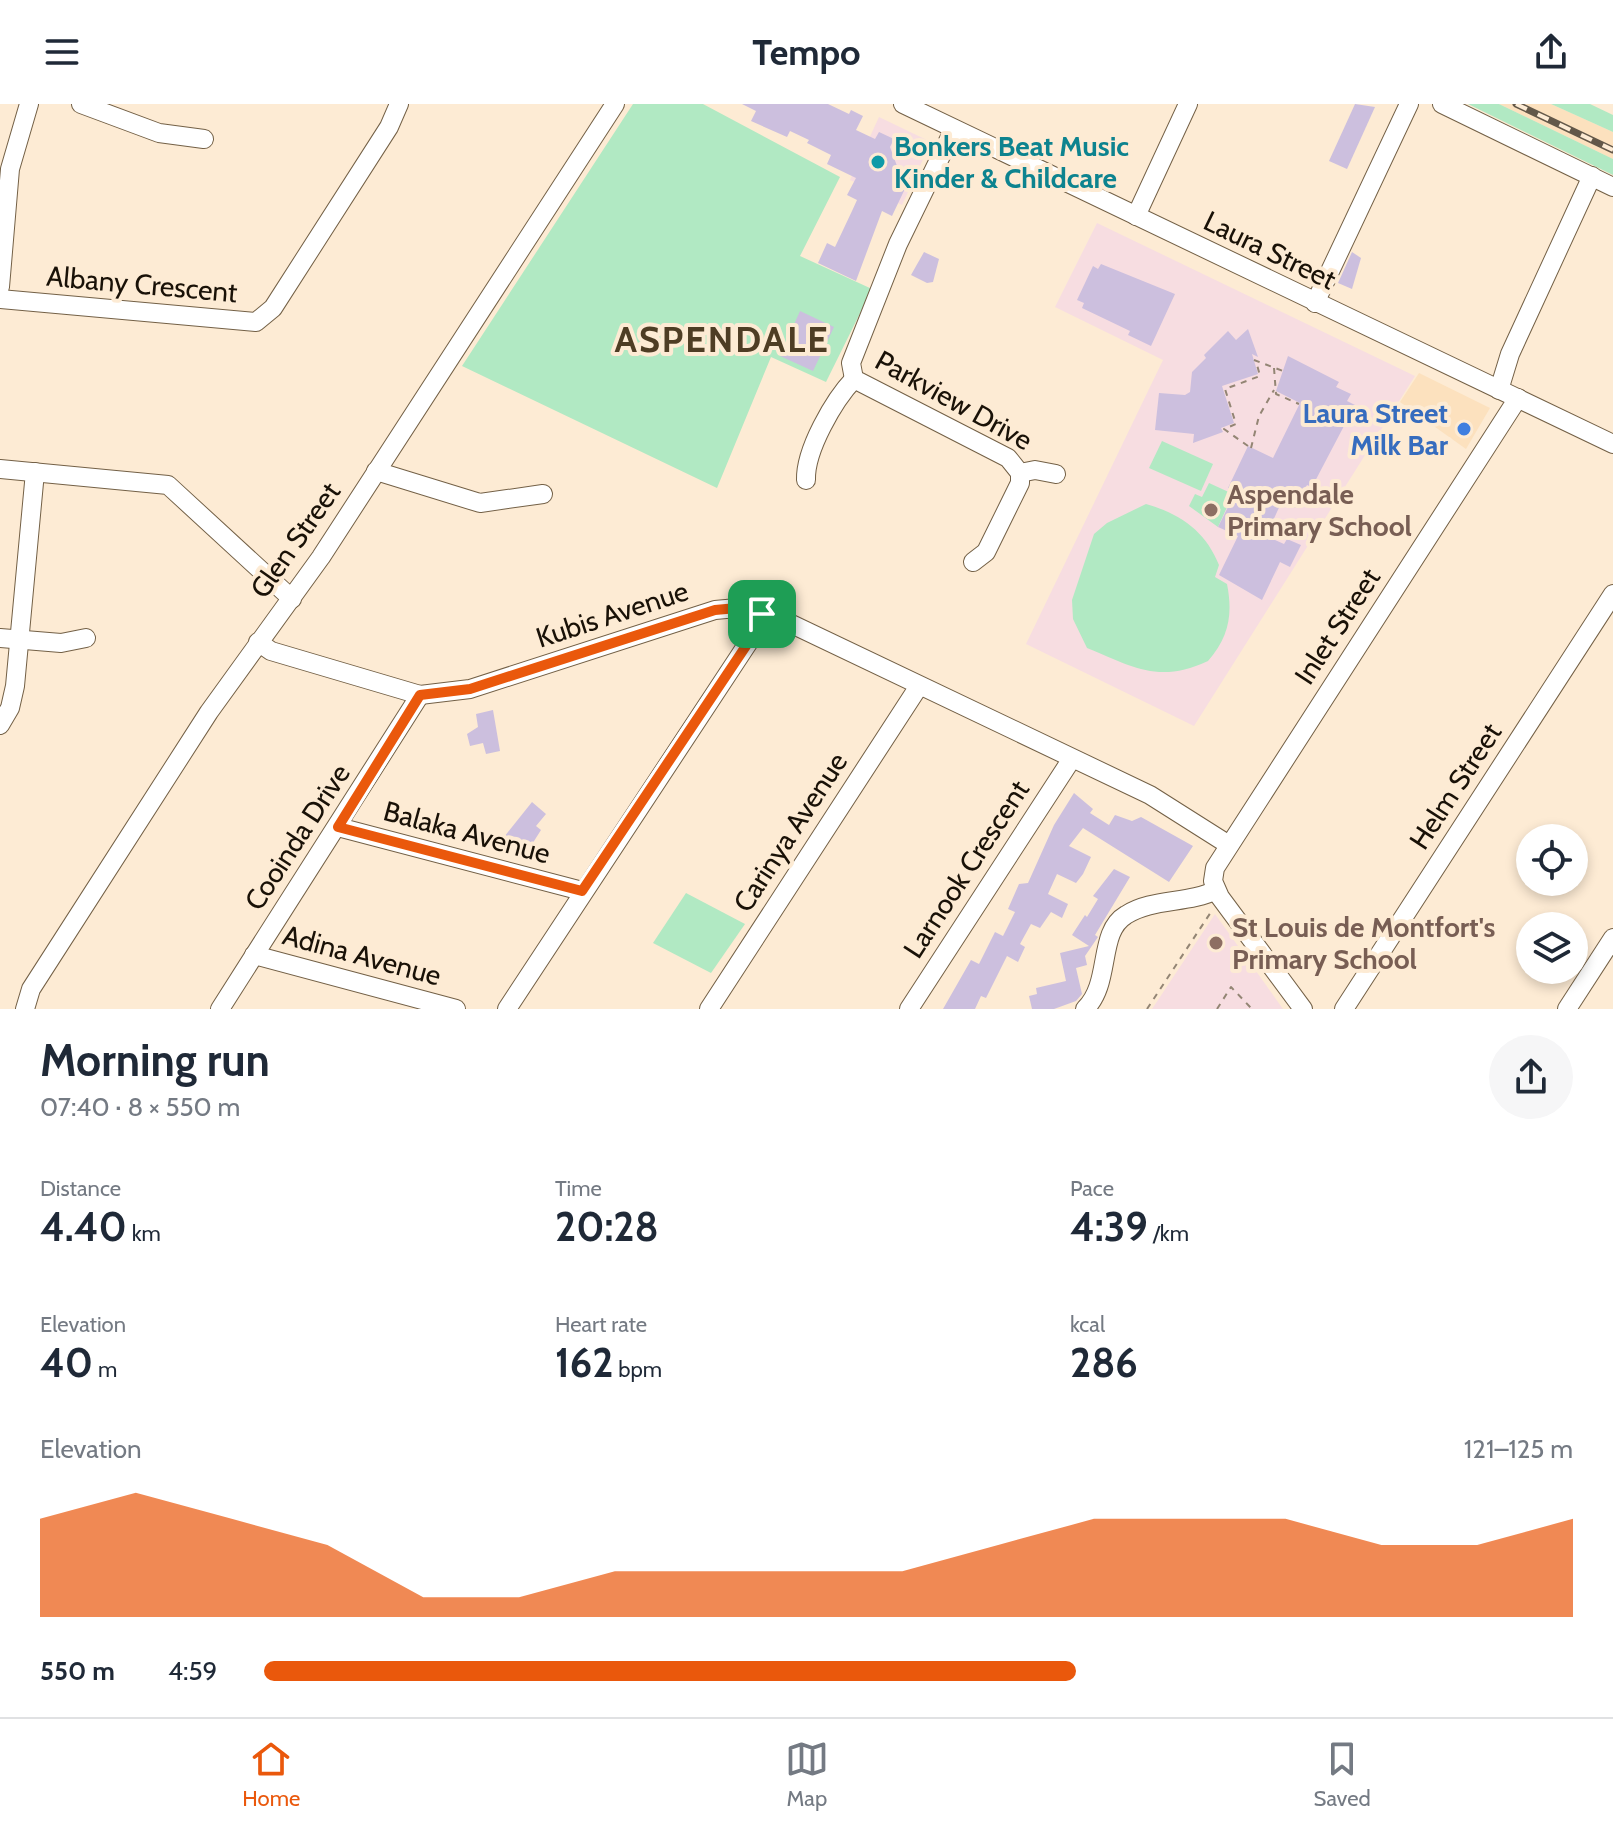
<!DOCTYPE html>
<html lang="en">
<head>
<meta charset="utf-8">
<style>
  body { margin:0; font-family:Cabin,sans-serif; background:#f6f6f7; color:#1f2937; height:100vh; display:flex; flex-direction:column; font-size:30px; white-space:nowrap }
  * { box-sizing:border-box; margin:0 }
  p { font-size:26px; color:#747a83 }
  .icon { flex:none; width:44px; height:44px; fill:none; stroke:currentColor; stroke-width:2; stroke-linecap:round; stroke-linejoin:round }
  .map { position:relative; height:905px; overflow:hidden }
  .details { display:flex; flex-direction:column; background:#fff; flex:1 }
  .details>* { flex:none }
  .fabs { position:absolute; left:1516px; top:720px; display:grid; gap:16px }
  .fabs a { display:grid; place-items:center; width:72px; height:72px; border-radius:50%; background:#fff; box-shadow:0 4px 12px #0003; font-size:40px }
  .pin { position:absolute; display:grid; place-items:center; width:68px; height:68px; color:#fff; margin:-34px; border-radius:16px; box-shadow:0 4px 12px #0006 }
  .round { display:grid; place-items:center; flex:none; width:84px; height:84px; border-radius:42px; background:#f6f6f7 }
  .head { display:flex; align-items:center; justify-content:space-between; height:136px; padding:0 40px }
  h1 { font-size:44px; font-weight:700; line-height:60px }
  .figures { display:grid; grid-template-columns:repeat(3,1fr); gap:12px; height:136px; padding:8px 40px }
  .figures div { display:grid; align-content:center }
  .figures b { font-size:40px; font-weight:700 }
  .figures small { font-size:22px; font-weight:400 }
  .figures p { font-size:22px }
  .chart { height:224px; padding:16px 40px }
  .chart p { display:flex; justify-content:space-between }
  .chart svg { width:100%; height:144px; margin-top:8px; fill:#ea580c; opacity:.7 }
  ul { padding:0 40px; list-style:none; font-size:26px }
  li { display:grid; grid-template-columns:128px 96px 1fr; align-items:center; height:60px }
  li i { height:20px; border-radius:10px; background:#ea580c }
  header { display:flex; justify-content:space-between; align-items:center; height:104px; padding:0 40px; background:#fff; font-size:36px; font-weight:700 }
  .tabs { display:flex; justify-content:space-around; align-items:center; height:112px; border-top:2px solid #e0e1e3; background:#fff; font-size:22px; color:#747a83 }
  .tabs a { display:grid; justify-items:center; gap:4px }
  .tabs .current { color:#ea580c }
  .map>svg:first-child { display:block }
</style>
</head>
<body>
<header><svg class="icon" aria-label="menu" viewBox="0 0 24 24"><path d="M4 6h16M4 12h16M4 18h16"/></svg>Tempo<svg class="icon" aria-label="share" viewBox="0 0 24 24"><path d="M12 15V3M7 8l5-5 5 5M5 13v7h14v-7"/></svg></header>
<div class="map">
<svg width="1613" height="905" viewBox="0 0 1613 905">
  <rect width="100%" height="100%" fill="#fdebd4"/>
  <g fill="#fce1be">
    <polygon points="1499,0 1551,0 1613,28 1613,55"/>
    <polygon points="1419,269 1490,304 1466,345 1400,298"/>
  </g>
  <g fill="#f7dde1">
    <polygon points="879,13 931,38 902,101 850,76"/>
    <polygon points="1097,119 1415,272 1194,622 1026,540 1163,256 1055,203"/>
    <polygon points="1215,810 1256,867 1283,905 1152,905"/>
  </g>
  <g fill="#b1e9c3">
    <polygon points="633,0 703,0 840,73 800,152 872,185 826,278 771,253 717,384 462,262"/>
    <polygon points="1468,0 1499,0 1613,55 1613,71"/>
    <polygon points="1551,0 1590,0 1613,11 1613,28"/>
    <polygon points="1162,337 1213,360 1201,387 1149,364"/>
    <polygon points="1209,379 1233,390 1218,423 1189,402 1195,390 1202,393"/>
    <path d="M1146,400C1181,410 1206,428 1219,461L1215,473L1227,480C1233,510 1229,533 1208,557C1159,580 1133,563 1087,544L1073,515L1072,496L1094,430L1107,419Z"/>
    <polygon points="686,789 745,820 711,869 653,839"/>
  </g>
  <g fill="#ccbfde">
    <polygon points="742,0 828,0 849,10 851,6 863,12 856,26 875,35 879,28 894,35 890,43 897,62 912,70 892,112 882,107 856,177 818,159 827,139 835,143 852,107 857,96 847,91 856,74 827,60 831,51 807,39 809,36 790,27 787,33 751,17 756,7"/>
    <polygon points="1355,0 1375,3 1347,65 1329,57"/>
    <polygon points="924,148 939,155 933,178 927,179 911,171"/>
    <polygon points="1352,148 1361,154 1352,185 1338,179"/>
    <polygon points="1101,160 1175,190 1151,242 1128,231 1130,227 1082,204 1084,199 1077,196 1093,162 1098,165"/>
    <polygon points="800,207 834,223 813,267 780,252"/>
    <polygon points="1248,225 1258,253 1252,250 1258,270 1222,282 1234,319 1221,324 1223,328 1193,339 1194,330 1155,326 1159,289 1185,291 1190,288 1192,268 1206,254 1204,251 1228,227 1236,236"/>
    <polygon points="1288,252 1339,278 1336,283 1351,290 1347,297 1355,301 1312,383 1307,381 1296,404 1282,397 1266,432 1284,440 1287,435 1301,441 1290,463 1280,458 1262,496 1219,471 1238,432 1218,423 1236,387 1228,384 1248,342 1273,354 1300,299 1276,287"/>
    <polygon points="493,606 500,647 486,650 483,639 470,642 467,630 478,623 476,610"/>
    <polygon points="1074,689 1093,705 1090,709 1109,721 1115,711 1132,717 1141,713 1193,742 1169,778 1083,724 1069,742 1091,753 1083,770 1076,779 1057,770 1048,790 1068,800 1062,814 1051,808 1040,824 1031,820 1020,840 1025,843 1018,858 1007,852 986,894 981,892 975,905 943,905 971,856 979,860 995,828 1003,832 1015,808 1008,805 1019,780 1028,779 1054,721"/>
    <polygon points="532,698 546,710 536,722 541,726 529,745 522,738 517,745 504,733"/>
    <polygon points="1114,765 1130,773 1095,831 1098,833 1085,852 1087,861 1076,864 1082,890 1076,897 1054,905 1032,905 1029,892 1037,890 1036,884 1066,877 1060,849 1089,842 1072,831 1085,811 1087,813 1098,795 1093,792"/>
  </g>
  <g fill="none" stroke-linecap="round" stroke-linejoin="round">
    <defs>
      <g id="minor">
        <polyline points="81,0 159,29 204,35"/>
        <polyline points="903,0 1613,340"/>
        <polyline points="1442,0 1613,83"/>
        <polyline points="954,25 898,140 851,259 854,275 1008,354 1020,369 1035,366 1056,370"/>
        <polyline points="1136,112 1188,0"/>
        <polyline points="0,183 10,65 29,0"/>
        <polyline points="0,195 256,218 273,204 389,23 399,0"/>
        <polyline points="1315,199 1409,0"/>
        <polyline points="1499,286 1510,250 1592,72"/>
        <polyline points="0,365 168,381 292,495"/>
        <polyline points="376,367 480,399 543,390"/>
        <path d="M806,376C805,346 834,296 854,275"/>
        <polyline points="973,458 986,448 1020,379 1020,369"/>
        <polyline points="0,534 61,539 86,534"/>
        <polyline points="258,538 271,547 420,591 470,585 715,506 737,504 781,515 1150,691 1229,741"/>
        <polyline points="0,621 10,604 15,582 35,368"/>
        <polyline points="338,723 582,787"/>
        <polyline points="254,851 456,905"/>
        <polyline points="25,905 31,885 209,608 321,453 615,0"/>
        <polyline points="220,905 420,591"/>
        <polyline points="507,905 756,527 762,510"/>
        <polyline points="709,905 919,582"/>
        <polyline points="909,905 1071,656"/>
        <path d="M1085,905C1112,879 1097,828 1126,811C1152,794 1189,800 1216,786"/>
        <polyline points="1303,905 1220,793 1213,777 1215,764 1518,294"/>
        <polyline points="1344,905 1613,490"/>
        <polyline points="1567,905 1613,834"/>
      </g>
    </defs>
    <use href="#minor" stroke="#736046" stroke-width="20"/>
    <g stroke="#938574" stroke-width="2" stroke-dasharray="6 6" stroke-linecap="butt">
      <polyline points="1254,256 1283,267"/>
      <polyline points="1274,264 1276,290 1299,300"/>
      <polyline points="1248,342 1224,325 1236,320 1225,285 1260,272 1256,257"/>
      <polyline points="1251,344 1259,312 1274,286"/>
      <polyline points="1147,905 1211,808"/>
      <polyline points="1217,905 1231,883 1252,905"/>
    </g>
    <use href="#minor" stroke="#fff" stroke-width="18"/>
    <defs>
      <polyline id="rail" points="1516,0 1613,46"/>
    </defs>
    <use href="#rail" stroke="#635849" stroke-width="7"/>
    <use href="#rail" stroke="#fdebd4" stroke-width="4" stroke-dasharray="12" stroke-linecap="butt"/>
  </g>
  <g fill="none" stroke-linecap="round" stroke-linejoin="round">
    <defs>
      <polygon id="route" points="737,504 762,510 756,527 582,787 338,723 420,591 470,585 715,506"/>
    </defs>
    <use href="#route" stroke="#fff" stroke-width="16"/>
    <use href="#route" stroke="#ea580c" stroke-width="10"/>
  </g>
  <circle fill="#0f9aa8" stroke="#fdebd4" stroke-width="3" cx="878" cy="58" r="8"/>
  <circle fill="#3f7fe0" stroke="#fdebd4" stroke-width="3" cx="1464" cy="325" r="8"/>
  <g fill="#8d6e63" stroke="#fdebd4" stroke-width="3">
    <circle cx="1211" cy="406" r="8"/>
    <circle cx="1216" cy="839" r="8"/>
  </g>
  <g text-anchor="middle" stroke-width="8" stroke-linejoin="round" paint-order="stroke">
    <g font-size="28" font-weight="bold" fill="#0d838f" stroke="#fdebd4" text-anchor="start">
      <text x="894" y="52">Bonkers Beat Music<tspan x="894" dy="32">Kinder &amp; Childcare</tspan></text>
    </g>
    <g font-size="28" fill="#191107" stroke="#fdebd4">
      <text transform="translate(1270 146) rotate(26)" y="10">Laura Street</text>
      <text transform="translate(142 180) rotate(5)" y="10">Albany Crescent</text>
      <text transform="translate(954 296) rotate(29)" y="10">Parkview Drive</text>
      <text transform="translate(295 436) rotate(-55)" y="10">Glen Street</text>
      <text transform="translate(612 510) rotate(-18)" y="10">Kubis Avenue</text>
      <text transform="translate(1337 522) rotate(-57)" y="10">Inlet Street</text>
      <text transform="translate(1455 682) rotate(-57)" y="10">Helm Street</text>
      <text transform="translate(467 728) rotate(15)" y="10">Balaka Avenue</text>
      <text transform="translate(790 728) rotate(-57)" y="10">Carinya Avenue</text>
      <text transform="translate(297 733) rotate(-57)" y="10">Cooinda Drive</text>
      <text transform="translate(966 765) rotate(-57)" y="10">Larnook Crescent</text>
      <text transform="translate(362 851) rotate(15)" y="10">Adina Avenue</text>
    </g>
    <g font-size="28" font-weight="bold" fill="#366cbe" stroke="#fdebd4" text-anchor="end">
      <text x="1448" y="319">Laura Street<tspan x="1448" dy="32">Milk Bar</tspan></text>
    </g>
    <g font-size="28" font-weight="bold" fill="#785e54" stroke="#fdebd4" text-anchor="start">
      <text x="1227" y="400">Aspendale<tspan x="1227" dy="32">Primary School</tspan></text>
      <text x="1232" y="833">St Louis de Montfort's<tspan x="1232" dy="32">Primary School</tspan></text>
    </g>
    <g font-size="36" font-weight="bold" letter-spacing="2" fill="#4e3d24" stroke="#fdebd4">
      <text x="722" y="248">ASPENDALE</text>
    </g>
  </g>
</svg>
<div class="fabs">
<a><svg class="icon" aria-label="locate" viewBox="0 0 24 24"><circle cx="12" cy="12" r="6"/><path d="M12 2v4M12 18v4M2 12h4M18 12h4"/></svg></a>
<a><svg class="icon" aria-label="layers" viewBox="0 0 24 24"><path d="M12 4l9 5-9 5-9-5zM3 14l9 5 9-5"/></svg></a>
</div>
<div class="pin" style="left:762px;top:510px;background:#1e9e55"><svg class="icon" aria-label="arrive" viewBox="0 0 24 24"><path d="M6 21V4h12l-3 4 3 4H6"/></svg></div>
</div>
<section class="details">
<div class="head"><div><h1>Morning run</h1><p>07:40 · 8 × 550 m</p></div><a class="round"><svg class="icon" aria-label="share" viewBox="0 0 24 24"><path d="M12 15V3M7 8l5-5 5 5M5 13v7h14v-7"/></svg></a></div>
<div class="figures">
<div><p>Distance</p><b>4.40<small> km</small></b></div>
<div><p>Time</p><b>20:28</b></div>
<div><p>Pace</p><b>4:39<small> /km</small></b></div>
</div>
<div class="figures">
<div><p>Elevation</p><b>40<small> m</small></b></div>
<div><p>Heart rate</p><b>162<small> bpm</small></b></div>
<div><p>kcal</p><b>286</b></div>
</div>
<div class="chart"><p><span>Elevation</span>121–125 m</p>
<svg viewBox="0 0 160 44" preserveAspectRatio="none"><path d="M0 44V14L10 6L20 14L30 22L40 38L50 38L60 30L70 30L80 30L90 30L100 22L110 14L120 14L130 14L140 22L150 22L160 14V44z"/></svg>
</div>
<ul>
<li><b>550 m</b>4:59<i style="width:62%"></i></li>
</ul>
</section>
<nav class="tabs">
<a class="current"><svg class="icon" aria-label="home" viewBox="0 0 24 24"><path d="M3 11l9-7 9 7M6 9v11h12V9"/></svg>Home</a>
<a><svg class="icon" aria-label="map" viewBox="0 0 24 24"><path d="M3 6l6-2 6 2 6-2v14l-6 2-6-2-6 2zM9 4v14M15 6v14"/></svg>Map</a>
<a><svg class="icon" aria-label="saved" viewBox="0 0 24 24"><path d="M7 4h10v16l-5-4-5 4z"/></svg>Saved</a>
</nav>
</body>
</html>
